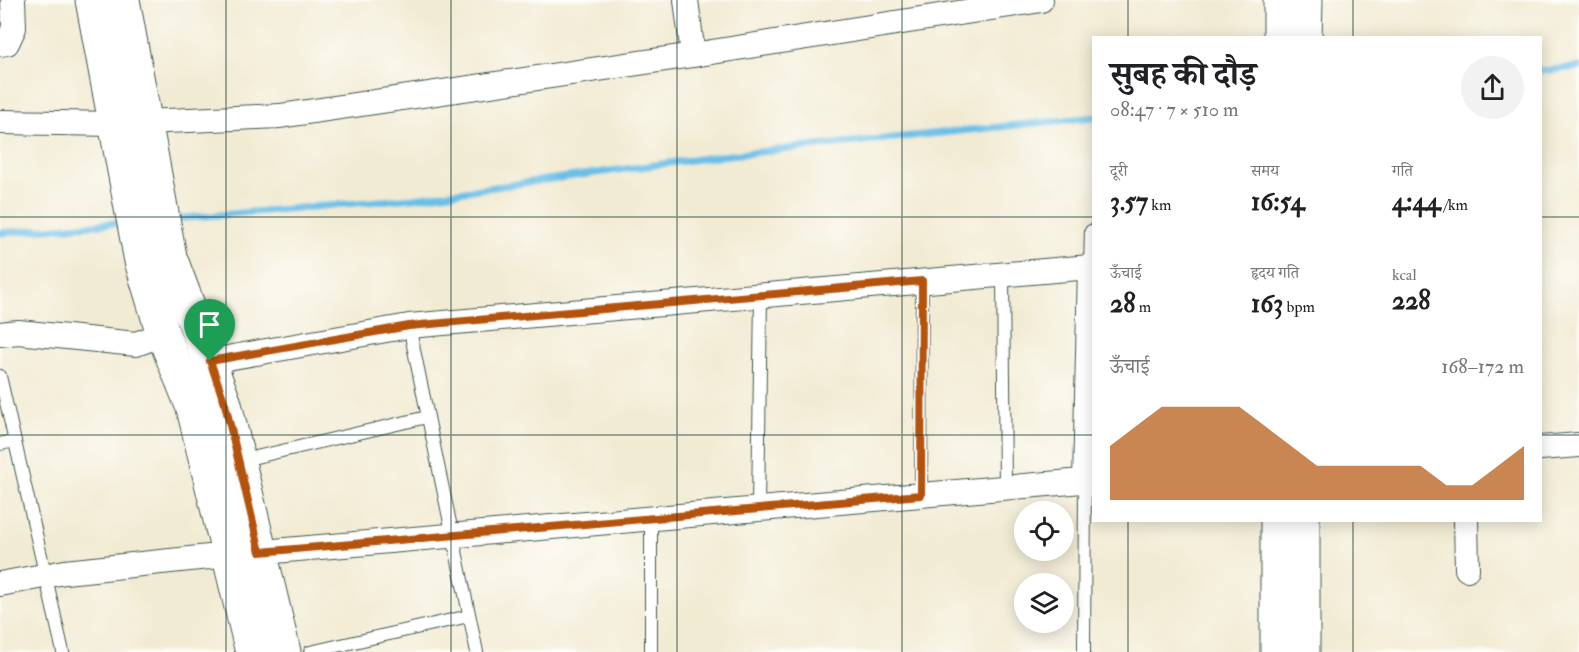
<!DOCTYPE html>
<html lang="hi">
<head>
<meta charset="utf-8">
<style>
  body { margin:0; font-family:"IM FELL Double Pica","Noto Serif Devanagari",serif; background:#f2f2f2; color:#202124; height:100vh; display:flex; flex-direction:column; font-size:22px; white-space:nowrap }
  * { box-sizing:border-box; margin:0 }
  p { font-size:20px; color:#757577 }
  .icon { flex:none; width:33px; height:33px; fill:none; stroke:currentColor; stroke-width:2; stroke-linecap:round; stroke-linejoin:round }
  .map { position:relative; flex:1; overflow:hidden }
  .details { position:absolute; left:1092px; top:36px; width:450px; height:486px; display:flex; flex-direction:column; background:#fff; border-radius:0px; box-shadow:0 3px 15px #0003 }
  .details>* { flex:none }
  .fabs { position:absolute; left:1014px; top:501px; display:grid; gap:12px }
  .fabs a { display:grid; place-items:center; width:60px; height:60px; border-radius:50%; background:#fff; box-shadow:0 3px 15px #0003; font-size:30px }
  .pin { position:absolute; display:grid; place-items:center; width:51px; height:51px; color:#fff; margin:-62px -26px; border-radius:50% 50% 50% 0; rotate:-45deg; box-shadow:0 0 6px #0007 }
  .pin .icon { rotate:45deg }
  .round { display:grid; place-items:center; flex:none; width:63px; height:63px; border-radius:32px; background:#f2f2f2 }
  .summary { display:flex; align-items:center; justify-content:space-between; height:102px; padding:0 18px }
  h1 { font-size:33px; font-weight:700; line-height:45px }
  .stats { display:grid; grid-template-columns:repeat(3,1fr); gap:9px; height:102px; padding:6px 18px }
  .stats div { display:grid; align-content:center }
  .stats b { font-size:26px; font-weight:700 }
  .stats small { font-size:16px; font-weight:400 }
  .stats p { font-size:16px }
  .chart { height:168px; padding:12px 18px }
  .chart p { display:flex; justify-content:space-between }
  .chart svg { width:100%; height:108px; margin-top:6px; fill:#b45309; opacity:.7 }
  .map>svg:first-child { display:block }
</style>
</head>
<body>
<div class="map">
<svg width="1579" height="652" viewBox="0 0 1579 652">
  <rect width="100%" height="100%" fill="#fdfcf7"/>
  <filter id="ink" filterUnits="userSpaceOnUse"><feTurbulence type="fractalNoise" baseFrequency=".0167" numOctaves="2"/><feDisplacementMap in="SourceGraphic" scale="12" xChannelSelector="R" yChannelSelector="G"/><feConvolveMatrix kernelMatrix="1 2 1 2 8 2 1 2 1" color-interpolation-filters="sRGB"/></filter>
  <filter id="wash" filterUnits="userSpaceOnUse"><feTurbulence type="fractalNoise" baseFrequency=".008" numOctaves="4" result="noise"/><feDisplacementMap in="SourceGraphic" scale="24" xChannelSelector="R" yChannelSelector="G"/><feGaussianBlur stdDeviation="1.35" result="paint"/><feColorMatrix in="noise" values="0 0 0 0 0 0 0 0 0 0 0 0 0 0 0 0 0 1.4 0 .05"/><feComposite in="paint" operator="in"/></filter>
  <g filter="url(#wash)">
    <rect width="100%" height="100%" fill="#f2ebd3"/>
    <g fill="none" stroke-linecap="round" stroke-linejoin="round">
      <g stroke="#6bbfe7" stroke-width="7">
        <polyline points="1540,71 1579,67"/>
        <polyline points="173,219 414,198 720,156 1094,117"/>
        <polyline points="0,233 126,222"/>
      </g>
    </g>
  </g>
  <g filter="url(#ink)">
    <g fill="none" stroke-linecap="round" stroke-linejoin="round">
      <defs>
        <g id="lane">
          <polyline points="1090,267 1091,231 1094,231"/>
          <polyline points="1003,274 1005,488"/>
          <polyline points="409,326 477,652"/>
          <polyline points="0,376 63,652"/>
          <polyline points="0,444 15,441"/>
          <polyline points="239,461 427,417"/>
          <polyline points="921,495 922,281"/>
          <polyline points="758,509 761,295"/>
          <polyline points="310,652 469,616"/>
          <polyline points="651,652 651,518"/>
          <polyline points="1084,652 1085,481"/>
        </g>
        <g id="street">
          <polyline points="686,0 693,55"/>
          <polyline points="0,44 7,43 14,28 13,0"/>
          <polyline points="0,122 115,124"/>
          <polyline points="144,122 280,116 693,55 1041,0"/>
          <polyline points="0,334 18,332 136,344 163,334"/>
          <polyline points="210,361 409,326 1090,267 1085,481"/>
          <polyline points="1540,448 1579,445"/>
          <polyline points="1466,520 1467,569"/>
          <polyline points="0,584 65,572 228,555 1094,480"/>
        </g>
        <g id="secondary">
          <polyline points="92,0 141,261 163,334 193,408 252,652"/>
          <polyline points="123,0 170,257 225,404 284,652"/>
          <polyline points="1280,38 1280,0"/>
          <polyline points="1305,38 1306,0"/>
          <polyline points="1303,520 1303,652"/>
          <polyline points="1277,652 1277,520"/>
        </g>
      </defs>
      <use href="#lane" stroke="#3f574c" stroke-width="14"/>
      <use href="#street" stroke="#3f574c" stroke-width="26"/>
      <use href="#secondary" stroke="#3f574c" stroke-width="35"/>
      <use href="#lane" stroke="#fff" stroke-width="12"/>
      <use href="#street" stroke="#fff" stroke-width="24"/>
      <use href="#secondary" stroke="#fff" stroke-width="33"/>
    </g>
  </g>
  <g fill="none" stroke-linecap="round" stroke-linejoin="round" filter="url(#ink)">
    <defs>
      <polygon id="route" points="922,281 921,495 260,552 225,404 210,361 409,326"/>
    </defs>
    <use href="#route" stroke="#fff" stroke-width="12"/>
    <use href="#route" stroke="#b45309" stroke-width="8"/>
  </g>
  <path fill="none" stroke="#1f3d34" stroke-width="1.5" stroke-opacity="0.55" d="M226,0V652M451,0V652M677,0V652M902,0V652M1128,0V38M1353,0V38M0,217H1094M1540,217H1579M0,435H1094M1540,435H1579M1128,520V652M1353,520V652"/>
</svg>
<div class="fabs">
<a><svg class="icon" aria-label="locate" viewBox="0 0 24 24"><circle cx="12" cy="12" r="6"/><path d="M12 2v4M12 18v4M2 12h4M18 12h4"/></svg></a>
<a><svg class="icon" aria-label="layers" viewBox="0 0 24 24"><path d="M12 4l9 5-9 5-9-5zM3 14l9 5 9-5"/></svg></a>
</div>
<div class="pin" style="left:210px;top:361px;background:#1e9e55"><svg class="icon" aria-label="arrive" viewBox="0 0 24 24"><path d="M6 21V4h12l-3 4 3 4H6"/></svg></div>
<section class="details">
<div class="summary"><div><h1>सुबह की दौड़</h1><p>08:47 · 7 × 510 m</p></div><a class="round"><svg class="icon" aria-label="share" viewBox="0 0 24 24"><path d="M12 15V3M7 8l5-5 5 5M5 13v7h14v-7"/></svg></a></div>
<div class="stats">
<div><p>दूरी</p><b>3.57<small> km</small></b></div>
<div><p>समय</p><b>16:54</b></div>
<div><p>गति</p><b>4:44<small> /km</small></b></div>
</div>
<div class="stats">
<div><p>ऊँचाई</p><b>28<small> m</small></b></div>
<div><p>हृदय गति</p><b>163<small> bpm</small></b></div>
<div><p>kcal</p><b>228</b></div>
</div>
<div class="chart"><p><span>ऊँचाई</span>168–172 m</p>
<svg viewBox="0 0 160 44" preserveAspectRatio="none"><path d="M0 44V22L10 14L20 6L30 6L40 6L50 6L60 14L70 22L80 30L90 30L100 30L110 30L120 30L130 38L140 38L150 30L160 22V44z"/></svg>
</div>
</section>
</div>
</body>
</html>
